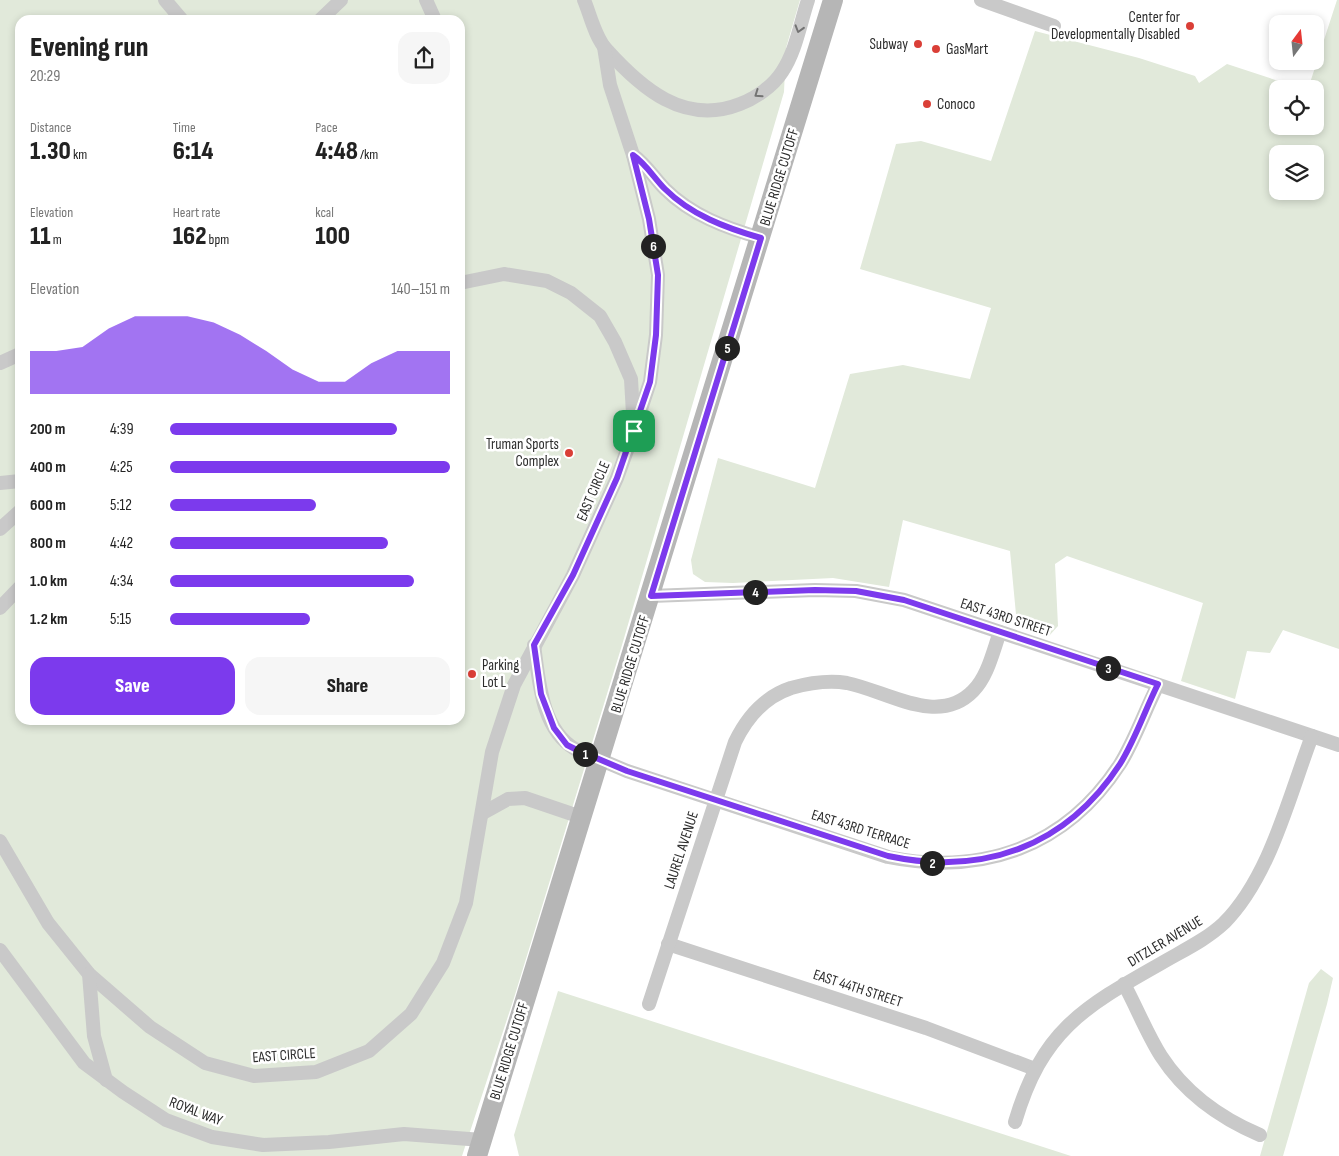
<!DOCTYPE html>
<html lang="en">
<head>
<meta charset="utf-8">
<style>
  body { margin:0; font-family:"Sofia Sans Condensed",sans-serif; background:#f6f6f6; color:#222; height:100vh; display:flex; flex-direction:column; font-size:19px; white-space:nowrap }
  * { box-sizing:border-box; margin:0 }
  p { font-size:16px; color:#767676 }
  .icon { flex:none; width:28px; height:28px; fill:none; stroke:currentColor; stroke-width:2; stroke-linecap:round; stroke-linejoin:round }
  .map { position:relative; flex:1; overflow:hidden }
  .drawer { position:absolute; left:15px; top:15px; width:450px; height:710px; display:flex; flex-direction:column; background:#fff; border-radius:15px; box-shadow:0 2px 8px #0003 }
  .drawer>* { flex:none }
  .needle { width:32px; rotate:15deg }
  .buttons { position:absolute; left:1269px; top:15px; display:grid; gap:10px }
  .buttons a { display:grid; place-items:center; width:55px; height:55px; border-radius:10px; background:#fff; box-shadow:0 2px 8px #0003; font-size:25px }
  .pin { position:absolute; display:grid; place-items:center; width:42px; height:42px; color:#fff; margin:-21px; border-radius:10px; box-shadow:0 2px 8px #0006 }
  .km { position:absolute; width:25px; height:25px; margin:-12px; border-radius:50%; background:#222; color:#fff; font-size:14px; line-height:25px; text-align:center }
  .round { display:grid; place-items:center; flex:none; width:52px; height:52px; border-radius:15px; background:#f6f6f6 }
  .head { display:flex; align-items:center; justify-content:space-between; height:85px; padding:0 15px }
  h1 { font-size:28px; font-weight:800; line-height:38px }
  .figures { display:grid; grid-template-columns:repeat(3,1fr); gap:8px; height:85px; padding:5px 15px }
  .figures div { display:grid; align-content:center }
  .figures b { font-size:25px; font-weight:800 }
  .figures small { font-size:14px; font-weight:400 }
  .figures p { font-size:14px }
  .chart { height:140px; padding:10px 15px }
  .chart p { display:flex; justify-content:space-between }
  .chart svg { width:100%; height:90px; margin-top:5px; fill:#7c3aed; opacity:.7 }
  .cta { display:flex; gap:10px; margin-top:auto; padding:10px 15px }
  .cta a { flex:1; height:58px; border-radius:15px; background:#7c3aed; color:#fff; font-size:20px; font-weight:800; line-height:58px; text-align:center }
  .cta a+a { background:#f6f6f6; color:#222 }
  ul { padding:0 15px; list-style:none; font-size:16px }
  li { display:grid; grid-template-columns:80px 60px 1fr; align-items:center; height:38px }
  li i { height:12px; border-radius:6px; background:#7c3aed }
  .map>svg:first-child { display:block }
</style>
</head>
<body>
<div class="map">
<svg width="1339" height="1156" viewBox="0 0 1339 1156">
  <rect width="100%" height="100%" fill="#fff"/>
  <g fill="#e1e9da" fill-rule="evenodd">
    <path d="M0,0H800L786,48L784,92L622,645L514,998L462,1156H0ZM20,20H460V720H20Z"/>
    <path d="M1337,0H1339V649L1283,630L1270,653L1247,651L1235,699L1181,681L1203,603L1067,556L1055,564L1058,626L1049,636L1017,625L1010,551L903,520L889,587L833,578L733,583L705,582L693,574L691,560L718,458L815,488L850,374L903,365L970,379L991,308L860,269L896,144L921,141L991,161L1035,31L1139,58L1195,76L1199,83L1227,64L1303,89H1278V126H1315V89H1308ZM1278,154H1315V191H1278Z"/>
    <polygon points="1321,969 1333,978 1327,1004 1283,1156 1260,1156 1309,983"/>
    <polygon points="558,991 1071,1156 519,1156 514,1135"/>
  </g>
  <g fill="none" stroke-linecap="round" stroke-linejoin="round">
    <g stroke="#c9c9c9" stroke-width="14">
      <polyline points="165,0 182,20"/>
      <polyline points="426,0 435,20"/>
      <path d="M584,0C590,14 595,37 606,49C641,88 684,126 740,104C756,98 773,86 782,72C796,51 800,24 808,0"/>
      <polyline points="981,0 1054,26"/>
      <polyline points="320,20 341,0"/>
      <polyline points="604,47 610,85 633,155 649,219 658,275 656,335 650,382 636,424"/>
      <path d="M633,155C646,164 654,178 665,189C691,215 726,228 761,238"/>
      <polyline points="0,363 20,354"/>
      <polyline points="0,483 20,481"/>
      <polyline points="0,529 20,511"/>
      <polyline points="651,596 815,590 856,591 904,600 1339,745"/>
      <polyline points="0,608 20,587"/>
      <path d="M534,645C539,680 541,729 575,749L627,771L888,857C983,876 1066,847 1120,764C1135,740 1145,710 1158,685"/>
      <polyline points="483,813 508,799 525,798 581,817"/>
      <polyline points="0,841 48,923 89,974 150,1027 205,1063 254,1076 316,1072 369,1051 411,1014 443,963 466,903 492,752 514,685 573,575 617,478 634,431 631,379 615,342 600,316 571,293 547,281 504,274 460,283"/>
      <polyline points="668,944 926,1028 1035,1069"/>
      <polyline points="0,950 84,1063 123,1092 166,1120 212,1137 263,1145 329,1142 404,1134 482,1140"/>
      <polyline points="89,974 94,1036 106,1080"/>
      <path d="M1124,984C1137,1008 1147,1034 1161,1056C1185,1093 1220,1118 1260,1135"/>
      <path d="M649,1004L735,742C747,717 764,697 791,688C809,683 829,680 847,683C887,691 938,727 973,691C988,676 993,651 1000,632"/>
      <path d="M1015,1122C1042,1031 1082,1008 1160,964C1182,951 1206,940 1224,923C1270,877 1289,796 1312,736"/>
    </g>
    <polyline stroke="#b6b6b6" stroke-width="20" points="477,1156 833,0"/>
  </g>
  <defs><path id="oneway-chevron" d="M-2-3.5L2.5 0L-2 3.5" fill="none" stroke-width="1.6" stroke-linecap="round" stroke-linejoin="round" transform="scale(1.25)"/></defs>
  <g stroke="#737373">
    <use href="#oneway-chevron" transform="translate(799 29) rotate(107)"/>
    <use href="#oneway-chevron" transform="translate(758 94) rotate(145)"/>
  </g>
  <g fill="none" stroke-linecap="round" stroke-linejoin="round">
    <defs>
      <path id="route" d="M633,155C646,164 654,178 665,189C691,215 726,228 761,238L651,596L815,590L856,591L904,600L1158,684C1145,710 1135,740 1120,764C1066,847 983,876 888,856L627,771L575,749L567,745L554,728L541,694L534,645L573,575L617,478L650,382L656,335L658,275L649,219Z"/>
    </defs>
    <use href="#route" stroke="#fff" stroke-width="10"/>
    <use href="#route" stroke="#7c3aed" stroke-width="6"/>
  </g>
  <g fill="#da3f37" stroke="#fff" stroke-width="2">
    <circle cx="1190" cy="26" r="5"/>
    <circle cx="918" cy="44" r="5"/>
    <circle cx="936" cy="49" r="5"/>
    <circle cx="927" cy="104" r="5"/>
    <circle cx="569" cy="453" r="5"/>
    <circle cx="472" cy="674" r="5"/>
  </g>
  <g text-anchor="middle" stroke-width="5" stroke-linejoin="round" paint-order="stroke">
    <g font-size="15" fill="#2c2c2c" stroke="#fff" text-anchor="end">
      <text x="1180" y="22">Center for<tspan x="1180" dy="17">Developmentally Disabled</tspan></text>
      <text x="908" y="49">Subway</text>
      <text x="946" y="54" text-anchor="start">GasMart</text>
      <text x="937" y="109" text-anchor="start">Conoco</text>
      <text x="559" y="449">Truman Sports<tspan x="559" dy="17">Complex</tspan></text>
      <text x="482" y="670" text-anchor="start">Parking<tspan x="482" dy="17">Lot L</tspan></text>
    </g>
    <g font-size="15" fill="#2c2c2c" stroke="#fff">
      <text transform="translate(779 177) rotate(-73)" y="5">BLUE RIDGE CUTOFF</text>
      <text transform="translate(593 491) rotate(-67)" y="5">EAST CIRCLE</text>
      <text transform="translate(1006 617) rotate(18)" y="5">EAST 43RD STREET</text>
      <text transform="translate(630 664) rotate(-73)" y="5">BLUE RIDGE CUTOFF</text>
      <text transform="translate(861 829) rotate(17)" y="5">EAST 43RD TERRACE</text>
      <text transform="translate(681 850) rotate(-72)" y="5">LAUREL AVENUE</text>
      <text transform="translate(1165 941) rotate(-31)" y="5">DITZLER AVENUE</text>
      <text transform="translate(858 988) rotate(18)" y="5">EAST 44TH STREET</text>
      <text transform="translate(509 1051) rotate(-73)" y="5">BLUE RIDGE CUTOFF</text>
      <text transform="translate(284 1055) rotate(-4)" y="5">EAST CIRCLE</text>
      <text transform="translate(196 1111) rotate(21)" y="5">ROYAL WAY</text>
    </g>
  </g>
</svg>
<div class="buttons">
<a><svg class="needle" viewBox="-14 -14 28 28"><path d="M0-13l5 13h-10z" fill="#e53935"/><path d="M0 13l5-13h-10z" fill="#767676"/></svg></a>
<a><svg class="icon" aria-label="locate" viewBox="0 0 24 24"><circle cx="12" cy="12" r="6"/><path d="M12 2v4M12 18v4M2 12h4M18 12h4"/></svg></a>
<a><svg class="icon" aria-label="layers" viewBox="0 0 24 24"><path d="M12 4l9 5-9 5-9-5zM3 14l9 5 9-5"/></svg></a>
</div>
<div class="pin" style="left:634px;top:431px;background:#1e9e55"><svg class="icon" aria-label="arrive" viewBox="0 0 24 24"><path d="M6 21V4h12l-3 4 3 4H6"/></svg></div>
<b class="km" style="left:585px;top:754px">1</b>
<b class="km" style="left:932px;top:863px">2</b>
<b class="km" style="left:1108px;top:668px">3</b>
<b class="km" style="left:755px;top:592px">4</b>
<b class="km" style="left:727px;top:348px">5</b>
<b class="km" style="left:653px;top:246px">6</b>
<section class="drawer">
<div class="head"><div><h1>Evening run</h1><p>20:29</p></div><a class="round"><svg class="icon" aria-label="share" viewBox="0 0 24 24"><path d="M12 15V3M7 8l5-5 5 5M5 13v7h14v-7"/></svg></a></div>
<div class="figures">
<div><p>Distance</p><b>1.30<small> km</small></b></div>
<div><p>Time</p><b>6:14</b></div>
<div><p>Pace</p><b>4:48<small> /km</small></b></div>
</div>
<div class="figures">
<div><p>Elevation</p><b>11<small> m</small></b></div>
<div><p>Heart rate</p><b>162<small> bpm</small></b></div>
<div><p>kcal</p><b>100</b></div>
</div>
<div class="chart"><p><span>Elevation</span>140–151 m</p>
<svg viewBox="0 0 160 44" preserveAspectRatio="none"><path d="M0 44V23L10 23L20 21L30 12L40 6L50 6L60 6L70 9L80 15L90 23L100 32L110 38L120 38L130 29L140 23L150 23L160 23V44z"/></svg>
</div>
<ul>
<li><b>200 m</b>4:39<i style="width:81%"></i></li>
<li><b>400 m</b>4:25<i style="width:100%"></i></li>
<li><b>600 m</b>5:12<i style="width:52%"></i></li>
<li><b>800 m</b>4:42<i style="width:78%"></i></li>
<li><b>1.0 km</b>4:34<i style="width:87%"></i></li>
<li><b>1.2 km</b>5:15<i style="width:50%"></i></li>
</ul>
<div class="cta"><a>Save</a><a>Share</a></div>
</section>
</div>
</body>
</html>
